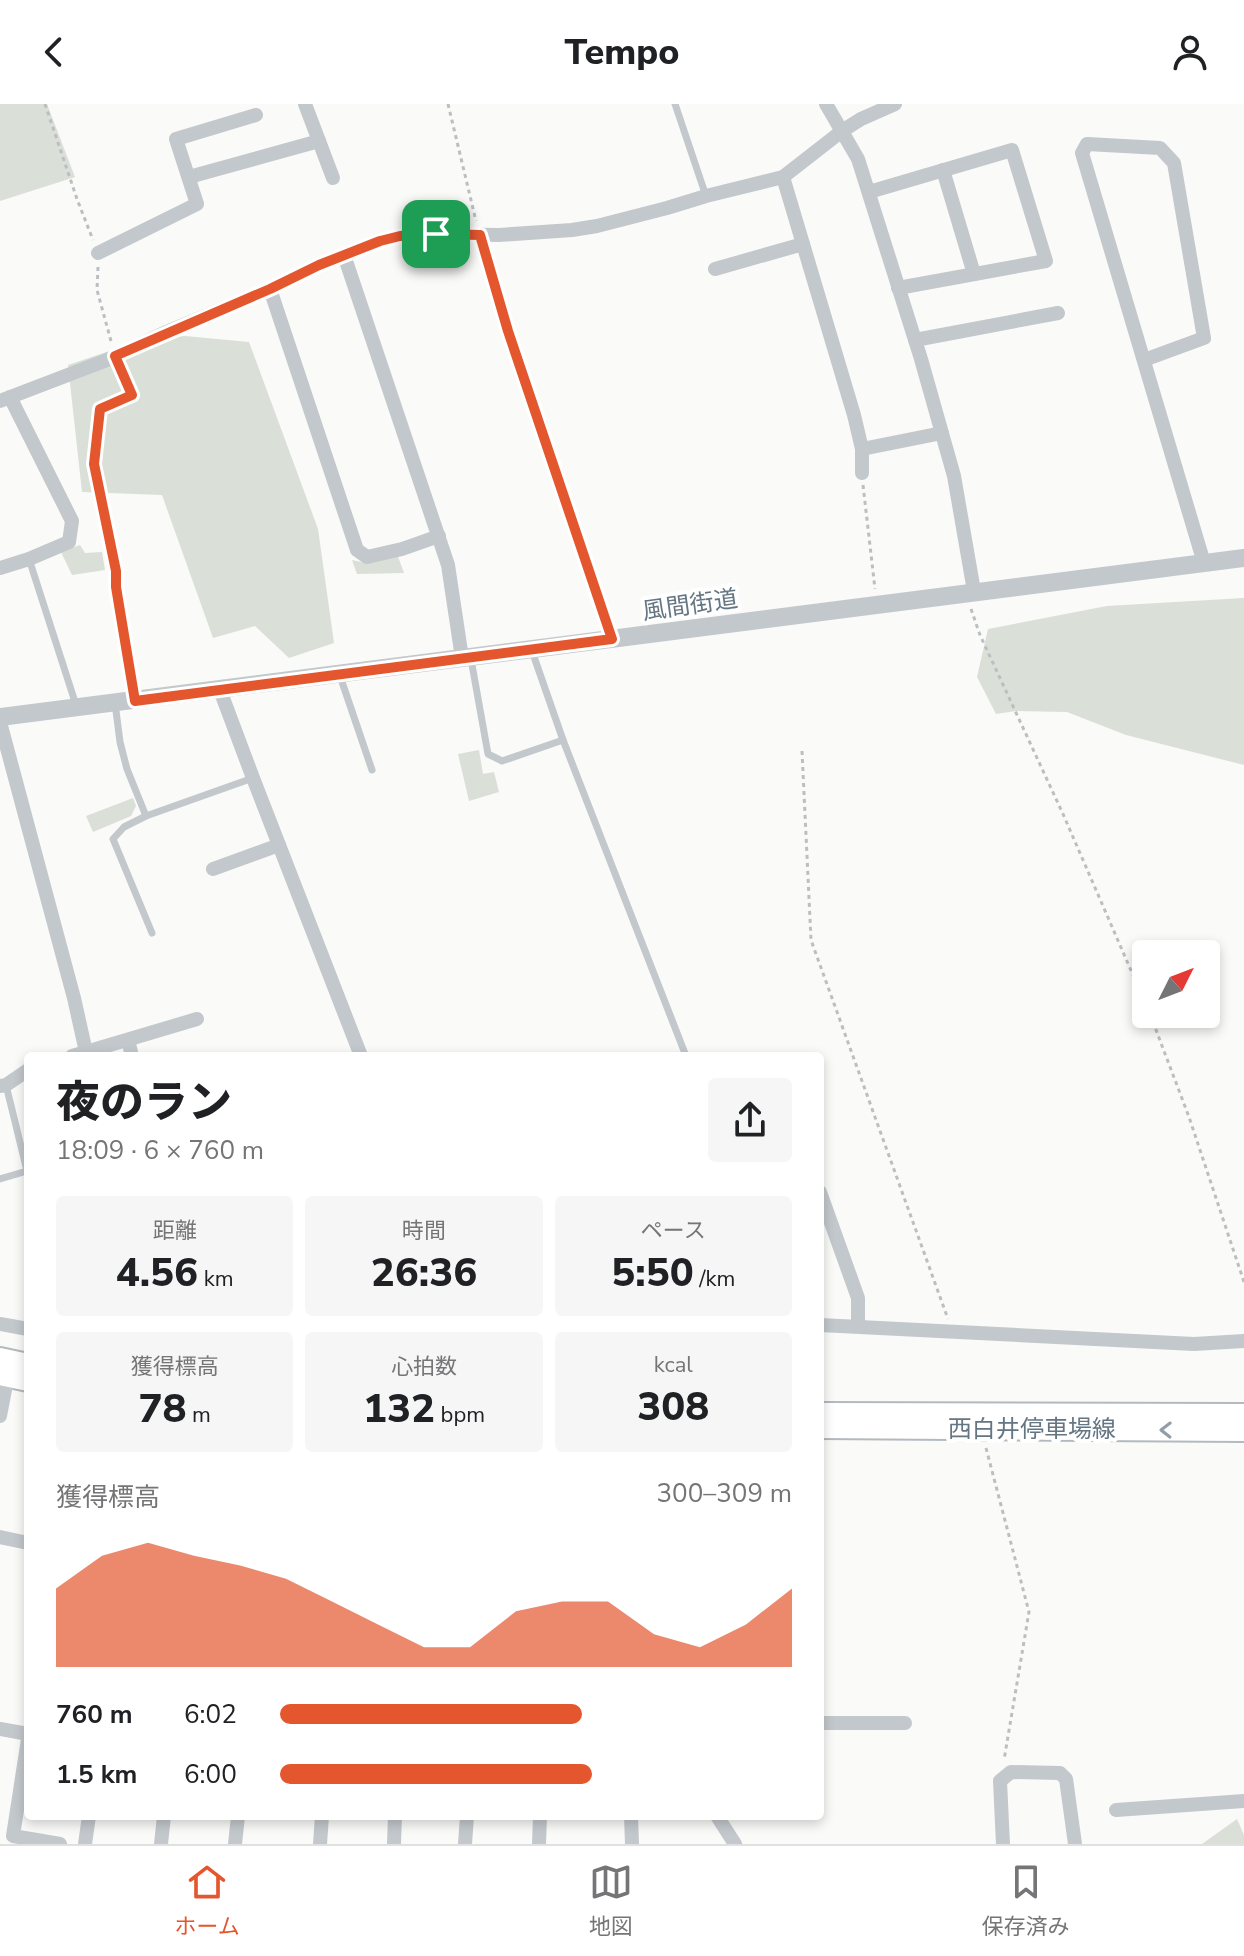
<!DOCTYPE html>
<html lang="ja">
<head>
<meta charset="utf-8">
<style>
  body { margin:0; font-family:"Nunito Sans","Noto Sans JP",sans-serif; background:#f6f6f6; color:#202124; height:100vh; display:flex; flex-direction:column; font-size:30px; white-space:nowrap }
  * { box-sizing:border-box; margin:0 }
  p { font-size:26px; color:#757577 }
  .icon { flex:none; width:44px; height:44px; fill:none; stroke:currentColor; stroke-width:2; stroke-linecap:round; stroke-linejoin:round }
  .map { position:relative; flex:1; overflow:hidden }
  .details { position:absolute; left:24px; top:948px; width:800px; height:768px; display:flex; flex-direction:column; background:#fff; border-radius:8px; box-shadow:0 4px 12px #0003 }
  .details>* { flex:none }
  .needle { width:52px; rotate:48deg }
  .tools { position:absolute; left:1132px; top:836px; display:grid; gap:16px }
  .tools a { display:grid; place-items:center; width:88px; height:88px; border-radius:8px; background:#fff; box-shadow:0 4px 12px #0003; font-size:40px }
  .pin { position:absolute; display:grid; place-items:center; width:68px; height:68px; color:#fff; margin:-34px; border-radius:16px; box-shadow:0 4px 12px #0006 }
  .round { display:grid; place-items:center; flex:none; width:84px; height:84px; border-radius:8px; background:#f6f6f6 }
  .overview { display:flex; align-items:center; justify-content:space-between; height:136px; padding:0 32px }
  h1 { font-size:44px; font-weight:800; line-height:60px }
  .metrics { display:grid; grid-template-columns:repeat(3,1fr); gap:12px; height:136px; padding:8px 32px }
  .metrics div { display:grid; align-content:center; border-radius:8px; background:#f6f6f6; text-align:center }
  .metrics b { font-size:40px; font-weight:800 }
  .metrics small { font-size:22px; font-weight:400 }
  .metrics p { font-size:22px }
  .chart { height:224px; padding:16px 32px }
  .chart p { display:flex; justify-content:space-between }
  .chart svg { width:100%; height:144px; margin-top:8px; fill:#e4572e; opacity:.7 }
  ul { padding:0 32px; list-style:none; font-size:26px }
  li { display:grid; grid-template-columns:128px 96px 1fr; align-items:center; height:60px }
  li i { height:20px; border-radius:10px; background:#e4572e }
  header { display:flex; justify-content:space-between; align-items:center; height:104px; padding:0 32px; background:#fff; font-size:36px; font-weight:800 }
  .tabs { display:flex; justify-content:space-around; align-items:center; height:112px; border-top:2px solid #e0e0e0; background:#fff; font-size:22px; color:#757577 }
  .tabs a { display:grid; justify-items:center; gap:4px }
  .tabs .active { color:#e4572e }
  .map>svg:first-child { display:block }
</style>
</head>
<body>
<header><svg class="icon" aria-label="back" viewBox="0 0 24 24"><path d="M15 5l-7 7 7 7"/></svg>Tempo<svg class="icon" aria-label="person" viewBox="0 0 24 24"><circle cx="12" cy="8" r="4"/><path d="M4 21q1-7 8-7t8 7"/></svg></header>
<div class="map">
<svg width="1244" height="1740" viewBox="0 0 1244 1740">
  <rect width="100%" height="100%" fill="#fafaf8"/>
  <g fill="#dadfd7">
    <polygon points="0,0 47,0 75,73 0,97"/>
    <polygon points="185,232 249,238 318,425 334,539 289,554 255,522 213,534 162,391 82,388 68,261 145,235"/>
    <polygon points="80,441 85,449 102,448 105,466 72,471 61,448"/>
    <polygon points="397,450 404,469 357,470 352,456 366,459"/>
    <polygon points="1244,494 1244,661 1126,631 1067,608 1016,607 996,610 977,573 988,525 1107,502"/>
    <polygon points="479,646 483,670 494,668 499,688 469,697 458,650"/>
    <polygon points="133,694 136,702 131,712 93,728 86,712"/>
    <polygon points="1237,1715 1244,1731 1244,1740 1202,1740"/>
  </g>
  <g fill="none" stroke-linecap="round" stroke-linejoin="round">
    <defs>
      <g id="secondary">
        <polyline points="0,1254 28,1260"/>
        <polyline points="0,1271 28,1277"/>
        <polyline points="820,1309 1244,1310"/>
        <polyline points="820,1324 1244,1327"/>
      </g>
    </defs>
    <use href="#secondary" stroke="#b3babf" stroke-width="24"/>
    <g stroke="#bbbfc2" stroke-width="3" stroke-dasharray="4 4" stroke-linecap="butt">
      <polyline points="45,0 77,95 93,136"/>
      <polyline points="448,0 476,117"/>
      <polyline points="98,163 97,186 111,237"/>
      <polyline points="120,263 132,291 100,305 94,360 116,467 116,483 132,581"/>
      <polyline points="863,381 875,485"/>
      <polyline points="971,505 980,531 1063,710 1146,901"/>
      <polyline points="802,647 811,836 948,1215"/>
      <polyline points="1150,910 1189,1013 1244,1178"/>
      <polyline points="986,1344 1029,1508 1004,1656"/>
    </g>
    <g stroke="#c3c8cc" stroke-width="7">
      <polyline points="675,0 706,92"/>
      <polyline points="29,455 76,601"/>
      <polyline points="532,547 563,636 686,952"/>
      <polyline points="471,555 488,650 502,657 563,636"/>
      <polyline points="340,572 372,666"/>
      <polyline points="115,599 120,638 127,665 146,712"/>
      <polyline points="152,829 113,735 124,723 146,712 253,674"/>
      <polyline points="6,981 28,1071"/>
      <polyline points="0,1075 27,1067"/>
    </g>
    <g stroke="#c3c8cc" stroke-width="14">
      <polyline points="826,0 858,55 921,255 954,372 974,487"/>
      <polyline points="319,37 333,74"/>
      <polyline points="943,66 974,170"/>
      <polyline points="189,73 319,37 305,0"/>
      <polyline points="783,73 854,311 862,345 862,369"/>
      <polyline points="869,88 1012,46 1046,157 898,184"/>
      <polyline points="480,131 508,227 612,535"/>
      <polyline points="98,149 197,100 176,35 256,11"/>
      <polyline points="344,151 448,461 462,554"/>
      <polyline points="715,165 803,140"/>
      <polyline points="270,185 357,446 367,453 402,445 439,432"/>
      <polyline points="915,236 1058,209"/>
      <polyline points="1144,256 1204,234 1174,59 1160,44 1087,40 1082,49 1204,459"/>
      <polyline points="0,297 107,256 164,229 270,185 319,161 380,137 400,132 436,130 499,131 572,126 597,122 667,104 706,92 783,73 842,27 861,15 895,0"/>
      <polyline points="862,345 942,329"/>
      <polyline points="0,464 29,455 69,438 72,417 10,293"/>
      <polyline points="220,586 253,674 361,952"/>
      <polyline points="0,618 74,894 86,948 72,952"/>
      <polyline points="213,765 279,741"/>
      <polyline points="128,936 132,952"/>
      <polyline points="86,948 197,915"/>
      <polyline points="0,982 6,981 28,966"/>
      <polyline points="820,1088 858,1194 858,1222"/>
      <polyline points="0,1220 28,1225"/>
      <polyline points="820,1221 1194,1240 1244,1237"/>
      <polyline points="0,1312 9,1265"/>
      <polyline points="0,1433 28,1439"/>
      <polyline points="820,1619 905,1619"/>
      <polyline points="0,1625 28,1630"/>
      <polyline points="28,1635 13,1732 60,1740"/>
      <polyline points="1116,1706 1244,1697"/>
      <polyline points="631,1712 632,1740"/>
      <polyline points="717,1712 735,1740"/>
      <polyline points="85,1740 89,1712"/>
      <polyline points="161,1740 164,1712"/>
      <polyline points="235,1740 238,1712"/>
      <polyline points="320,1740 322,1712"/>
      <polyline points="394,1740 395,1712"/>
      <polyline points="465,1740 467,1712"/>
      <polyline points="539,1740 540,1712"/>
      <polyline points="1003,1740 1000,1677 1011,1668 1060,1669 1066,1675 1075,1740"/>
    </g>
    <polyline stroke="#c3c8cc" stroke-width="18" points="0,613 1244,454"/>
    <use href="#secondary" stroke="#fff" stroke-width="20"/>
  </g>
  <defs><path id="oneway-chevron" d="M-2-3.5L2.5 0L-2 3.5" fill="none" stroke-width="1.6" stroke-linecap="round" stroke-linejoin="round" transform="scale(2)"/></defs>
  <use stroke="#939fa8" href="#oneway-chevron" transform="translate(1166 1326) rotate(-179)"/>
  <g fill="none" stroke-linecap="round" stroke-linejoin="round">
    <defs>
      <polygon id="route" points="436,130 480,131 508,227 612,535 135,597 116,483 116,467 94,360 100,305 132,291 115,252 270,185 319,161 380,137 400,132"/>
    </defs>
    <use href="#route" stroke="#fff" stroke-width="16"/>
    <use href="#route" stroke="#e4572e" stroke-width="10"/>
  </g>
  <g text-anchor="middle" stroke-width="8" stroke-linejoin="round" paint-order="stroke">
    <g font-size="24" fill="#657683" stroke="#fff">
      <text transform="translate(690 501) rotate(-8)" y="8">風間街道</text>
      <text x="1032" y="1333">西白井停車場線</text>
    </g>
  </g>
</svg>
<div class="tools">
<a><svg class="needle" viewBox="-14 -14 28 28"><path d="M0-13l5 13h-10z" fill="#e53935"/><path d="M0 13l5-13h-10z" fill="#757577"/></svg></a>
</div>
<div class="pin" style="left:436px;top:130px;background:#1e9e55"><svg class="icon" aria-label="arrive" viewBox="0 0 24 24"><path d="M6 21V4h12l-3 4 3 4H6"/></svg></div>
<section class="details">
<div class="overview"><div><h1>夜のラン</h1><p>18:09 · 6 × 760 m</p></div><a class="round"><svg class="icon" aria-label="share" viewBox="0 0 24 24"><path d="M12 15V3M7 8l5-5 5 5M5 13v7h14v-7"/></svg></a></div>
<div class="metrics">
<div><p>距離</p><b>4.56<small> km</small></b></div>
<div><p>時間</p><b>26:36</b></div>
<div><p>ペース</p><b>5:50<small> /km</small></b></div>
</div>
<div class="metrics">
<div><p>獲得標高</p><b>78<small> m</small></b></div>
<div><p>心拍数</p><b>132<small> bpm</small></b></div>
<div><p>kcal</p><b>308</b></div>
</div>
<div class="chart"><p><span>獲得標高</span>300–309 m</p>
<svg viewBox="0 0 160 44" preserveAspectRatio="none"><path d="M0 44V20L10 10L20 6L30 10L40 13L50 17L60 24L70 31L80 38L90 38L100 27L110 24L120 24L130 34L140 38L150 31L160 20V44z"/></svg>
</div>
<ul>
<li><b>760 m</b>6:02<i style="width:59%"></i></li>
<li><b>1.5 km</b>6:00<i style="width:61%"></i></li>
</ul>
</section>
</div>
<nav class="tabs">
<a class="active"><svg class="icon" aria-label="home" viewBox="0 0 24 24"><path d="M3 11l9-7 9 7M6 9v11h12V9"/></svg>ホーム</a>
<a><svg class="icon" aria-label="map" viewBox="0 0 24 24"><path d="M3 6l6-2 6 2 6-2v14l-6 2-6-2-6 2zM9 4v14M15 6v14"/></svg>地図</a>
<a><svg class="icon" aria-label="saved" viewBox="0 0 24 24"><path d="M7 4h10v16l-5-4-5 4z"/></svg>保存済み</a>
</nav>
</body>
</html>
